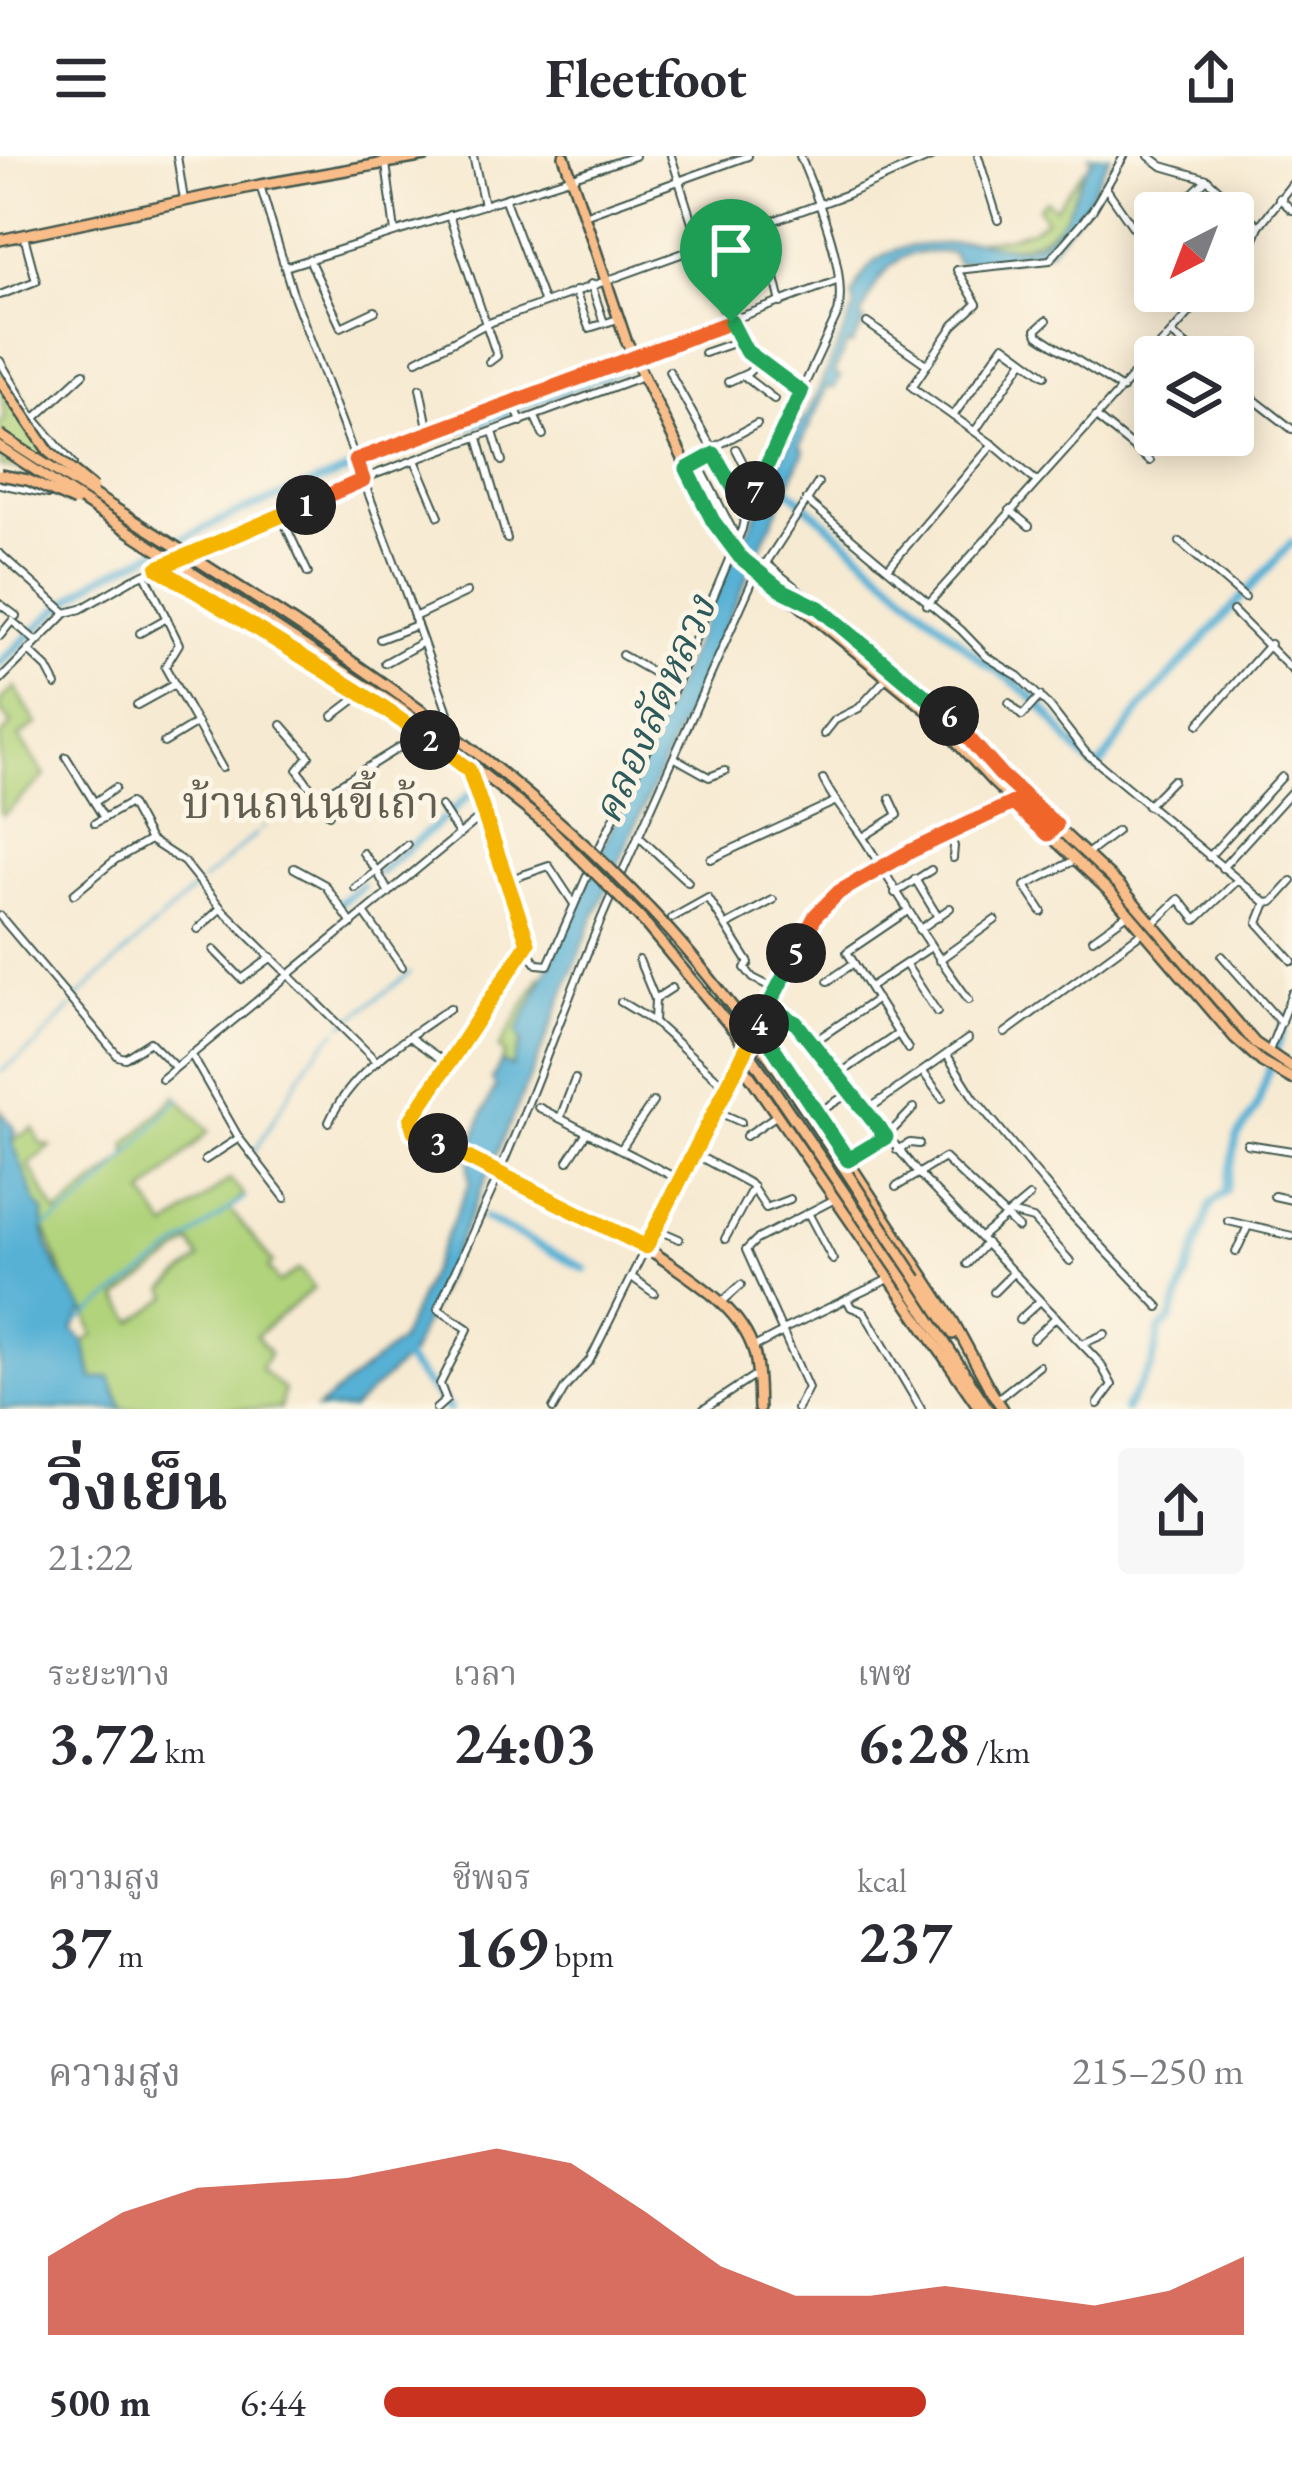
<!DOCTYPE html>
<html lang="th">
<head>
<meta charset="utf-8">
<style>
  body { margin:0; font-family:"EB Garamond","Noto Serif Thai",serif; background:#f7f7f7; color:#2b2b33; height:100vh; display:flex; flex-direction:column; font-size:45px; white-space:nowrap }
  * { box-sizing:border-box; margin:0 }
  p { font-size:39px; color:#7c7c81 }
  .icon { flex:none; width:66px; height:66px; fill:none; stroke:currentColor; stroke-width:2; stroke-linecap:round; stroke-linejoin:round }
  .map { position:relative; height:1253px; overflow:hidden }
  .panel { display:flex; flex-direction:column; background:#fff; flex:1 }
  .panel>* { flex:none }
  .needle { width:78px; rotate:222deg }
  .tools { position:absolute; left:1134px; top:36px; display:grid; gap:24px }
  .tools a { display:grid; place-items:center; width:120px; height:120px; border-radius:12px; background:#fff; box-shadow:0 6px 30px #0003; font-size:60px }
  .pin { position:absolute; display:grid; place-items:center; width:102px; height:102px; color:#fff; margin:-123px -51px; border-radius:50% 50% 50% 0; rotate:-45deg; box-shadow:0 0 12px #0007 }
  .pin .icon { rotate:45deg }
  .km { position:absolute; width:60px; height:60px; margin:-30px; border-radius:50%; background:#222; color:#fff; font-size:33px; line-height:60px; text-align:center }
  .round { display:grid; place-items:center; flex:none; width:126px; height:126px; border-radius:12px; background:#f7f7f7 }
  .head { display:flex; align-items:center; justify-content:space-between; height:204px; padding:0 48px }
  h1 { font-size:66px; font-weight:700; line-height:90px }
  .stats { display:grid; grid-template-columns:repeat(3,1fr); gap:18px; height:204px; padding:12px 48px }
  .stats div { display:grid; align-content:center }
  .stats b { font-size:60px; font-weight:700 }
  .stats small { font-size:33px; font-weight:400 }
  .stats p { font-size:33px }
  .chart { height:336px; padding:24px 48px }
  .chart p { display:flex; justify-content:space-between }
  .chart svg { width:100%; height:216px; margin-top:12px; fill:#c8321e; opacity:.7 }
  ul { padding:0 48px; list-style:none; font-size:39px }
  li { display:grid; grid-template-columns:192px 144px 1fr; align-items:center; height:90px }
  li i { height:30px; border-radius:15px; background:#c8321e }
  header { display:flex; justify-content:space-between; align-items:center; height:156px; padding:0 48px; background:#fff; font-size:54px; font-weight:700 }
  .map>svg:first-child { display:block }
</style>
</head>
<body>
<header><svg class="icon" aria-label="menu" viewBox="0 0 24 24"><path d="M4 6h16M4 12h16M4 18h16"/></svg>Fleetfoot<svg class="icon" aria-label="share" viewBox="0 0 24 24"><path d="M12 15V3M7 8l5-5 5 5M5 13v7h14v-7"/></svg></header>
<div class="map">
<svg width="1292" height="1253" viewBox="0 0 1292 1253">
  <rect width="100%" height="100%" fill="#fcf5e5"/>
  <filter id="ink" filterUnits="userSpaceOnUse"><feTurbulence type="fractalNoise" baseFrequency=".00833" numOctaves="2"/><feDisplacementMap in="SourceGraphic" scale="24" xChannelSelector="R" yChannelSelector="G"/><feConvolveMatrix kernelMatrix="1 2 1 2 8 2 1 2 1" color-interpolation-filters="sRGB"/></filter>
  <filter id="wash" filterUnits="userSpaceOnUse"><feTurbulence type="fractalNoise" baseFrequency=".004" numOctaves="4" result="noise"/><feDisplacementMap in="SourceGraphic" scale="48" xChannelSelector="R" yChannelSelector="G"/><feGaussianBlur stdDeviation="2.7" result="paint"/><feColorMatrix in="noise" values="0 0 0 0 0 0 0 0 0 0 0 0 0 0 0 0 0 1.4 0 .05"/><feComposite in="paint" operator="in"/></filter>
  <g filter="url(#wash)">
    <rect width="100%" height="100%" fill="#f7ead2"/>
    <g fill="#b1d37b" stroke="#688858" stroke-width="3" fill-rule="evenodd">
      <path d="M1082,16C1079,70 1027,104 978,85L1006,82L1032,74L1046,64L1038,52L1046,44L1055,52Z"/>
      <polygon points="0,205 31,258 64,300 32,316 0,310 0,265 4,264"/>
      <polygon points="15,531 37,568 19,581 45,620 3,659 0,655 0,581 12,568 0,555 0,545"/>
      <polygon points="541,819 512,912 501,906 505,898 499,892"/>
      <path d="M176,940L209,975L144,1038L167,1072L230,1023L244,1040L230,1053L273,1107L268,1112L279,1127L299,1113L314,1132L256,1180L270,1197L260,1212L284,1234L280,1253H122L113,1238L93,1223L84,1186L94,1179L86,1156L69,1134L11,985L33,972L41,988L51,990L29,1009L57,1058L127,1001V988ZM191,1087L200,1103L165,1133L169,1141L134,1166L118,1142Z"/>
    </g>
    <g fill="#57b1d5" stroke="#3b7784" stroke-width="3">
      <path d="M1089,0H1110L1083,53L1049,95L1002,105L988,102L957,107L952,96C940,97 922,95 911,98C884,107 870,137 861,162L865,165L852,189L847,188L834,217L840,221L834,232L827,231L800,291L804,295L591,768L542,893L410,1199L352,1253H316L400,1185L470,1026C465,996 482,957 496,930L492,924L501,906L512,911L522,886L517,876L561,785L742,379H746C761,349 789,277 807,259L855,151L852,140C873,93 895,90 942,88C954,88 969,83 980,86C1001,90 1024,98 1044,83C1076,59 1073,27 1092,4Z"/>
      <path d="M0,953L15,974L12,985L37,1049L44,1055C37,1086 68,1132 86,1156L80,1159L73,1174L84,1186L93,1223L110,1221L122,1253H0Z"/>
    </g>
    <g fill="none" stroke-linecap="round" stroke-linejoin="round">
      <g stroke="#57b1d5" stroke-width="3">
        <polyline points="262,672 264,671"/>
        <polyline points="203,725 257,677"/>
        <polyline points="77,842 197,730"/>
        <polyline points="343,869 410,817"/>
        <polyline points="0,916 35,890 71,851"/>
        <polyline points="254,996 309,905 337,874"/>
        <path d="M44,1071C100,1044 136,984 180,942"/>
        <polyline points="78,1166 244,1042"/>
      </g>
      <g stroke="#57b1d5" stroke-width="8">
        <polyline points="363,309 628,211"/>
        <path d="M781,327L982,505C1008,521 1031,537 1051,561C1066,580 1077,599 1098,613L1141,552L1292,386"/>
        <polyline points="0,507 53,457 98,423 237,357 355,312"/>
        <polyline points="451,656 469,639"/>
        <polyline points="380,716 443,663"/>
        <polyline points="340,747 362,730"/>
        <polyline points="485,1062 585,1113"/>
        <polyline points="401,1199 449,1253"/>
        <polyline points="1125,1253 1152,1210 1160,1174 1171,1164 1211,1048 1226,1035 1237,981 1256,953 1287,861"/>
      </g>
    </g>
  </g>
  <g filter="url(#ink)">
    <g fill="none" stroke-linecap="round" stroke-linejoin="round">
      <defs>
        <g id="minor">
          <polyline points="177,0 184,44"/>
          <polyline points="385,0 395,76"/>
          <polyline points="473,0 484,49"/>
          <path d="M671,0C686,44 719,166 747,196C762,212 783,223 801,236"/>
          <polyline points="978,0 998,64"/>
          <polyline points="1149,0 1162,10 1207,23 1259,70 1292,28"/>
          <polyline points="580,18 635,0"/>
          <polyline points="260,29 292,135 400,421 527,780 520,800 410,970 646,1091 590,1204 565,1232 553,1253"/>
          <polyline points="1106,32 1155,103"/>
          <polyline points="1279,42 1292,54"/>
          <polyline points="505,44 544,147"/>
          <polyline points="1172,57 1207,23"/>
          <polyline points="449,59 486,168 845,39 933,0"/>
          <polyline points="584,59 748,0"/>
          <polyline points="1143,86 1155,76"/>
          <polyline points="309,103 341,171 375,155"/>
          <polyline points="771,105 781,147"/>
          <polyline points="1233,109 1252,88 1259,70"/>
          <polyline points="285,111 576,20"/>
          <polyline points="591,128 604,167"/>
          <polyline points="575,135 589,172 618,163"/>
          <polyline points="1186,135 1197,148"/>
          <polyline points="0,139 36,125 24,80"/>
          <polyline points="1046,165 1036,174 1038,179 1122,233"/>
          <polyline points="867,167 926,208"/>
          <polyline points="1172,178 1201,201"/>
          <polyline points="704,197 739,185"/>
          <polyline points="417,204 486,168 497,200 489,206"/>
          <polyline points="0,205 31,258 73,308 72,316"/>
          <polyline points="669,215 746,354"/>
          <polyline points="744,220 774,243"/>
          <polyline points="728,226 748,217 759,206"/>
          <polyline points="1233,227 1292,273"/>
          <polyline points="420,232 429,276"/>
          <polyline points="513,244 521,266"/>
          <polyline points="953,260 1004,189 1045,219"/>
          <polyline points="535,261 543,279"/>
          <polyline points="1096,261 1150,305"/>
          <polyline points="34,263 84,217"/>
          <polyline points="975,275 1024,204"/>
          <polyline points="493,276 502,305"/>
          <polyline points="478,282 507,383"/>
          <polyline points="711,293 757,268"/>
          <polyline points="736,293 751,322 740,343"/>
          <polyline points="415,304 439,360"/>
          <polyline points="356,305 839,124"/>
          <polyline points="698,307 737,383"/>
          <polyline points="687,313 714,298"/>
          <polyline points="1036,325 995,290 912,231 954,169 977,148 957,114 1050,104 1092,55 1124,0"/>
          <polyline points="0,328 49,338"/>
          <polyline points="806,344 961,474 987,501 1018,520 1050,551 1086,597 1266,747"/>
          <polyline points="1010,354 1029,370"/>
          <polyline points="281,360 308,417"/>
          <polyline points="1180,386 1245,442"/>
          <polyline points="0,398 66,457"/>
          <polyline points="766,407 818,327"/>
          <polyline points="888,412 993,288"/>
          <polyline points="160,414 358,535 466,612"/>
          <polyline points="145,418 179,488 165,511 222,612"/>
          <polyline points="0,448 16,460"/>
          <polyline points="927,449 1209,135"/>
          <polyline points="1233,455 1292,514"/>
          <polyline points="414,461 467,436"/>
          <polyline points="140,477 167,462"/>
          <polyline points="0,480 12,465 36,485"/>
          <polyline points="380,483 417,469"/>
          <polyline points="28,494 47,512 56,529"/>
          <polyline points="622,499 675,529"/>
          <polyline points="385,507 423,486"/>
          <polyline points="0,524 66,457 81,453 133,423 376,318 643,220"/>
          <polyline points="1009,547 1022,560 1040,540"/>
          <polyline points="137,549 175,528"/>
          <polyline points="333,560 362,538"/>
          <polyline points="1199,568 1270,488"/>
          <polyline points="282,569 309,600 298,614 329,658"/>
          <polyline points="824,578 835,564 859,552 888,520"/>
          <polyline points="164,587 197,567"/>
          <polyline points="66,601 104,662"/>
          <polyline points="675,602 709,621 725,615"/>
          <path d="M823,623C834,647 851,663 865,685C899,739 931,793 969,844"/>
          <polyline points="318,642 421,578"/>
          <polyline points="95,646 115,632"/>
          <polyline points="441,650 459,678"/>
          <polyline points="1147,650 1173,624"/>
          <polyline points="95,667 130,647 150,684 184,706 221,752 376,905"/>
          <polyline points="948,678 954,690 953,702"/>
          <polyline points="638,680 688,726"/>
          <polyline points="863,681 898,659 890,642"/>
          <polyline points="1087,698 1117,675"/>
          <path d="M596,699L657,573L742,373L746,354L838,157C848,113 817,41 800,0"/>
          <polyline points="1209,701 1282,621"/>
          <polyline points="711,703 834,646"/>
          <polyline points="294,712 325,729 352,768"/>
          <polyline points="1222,712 1292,635"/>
          <polyline points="915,723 938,761"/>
          <polyline points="508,724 549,710 574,748"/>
          <polyline points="619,724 760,408 766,407 812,445"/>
          <polyline points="355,732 377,715 363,697"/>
          <polyline points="389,737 377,715 407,689"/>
          <polyline points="895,737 931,714"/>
          <polyline points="74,738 115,704 150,684"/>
          <polyline points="1266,747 1258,767 1292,805"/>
          <polyline points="1266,747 1273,746 1292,725"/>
          <polyline points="906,756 847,796 908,893"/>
          <polyline points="1042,756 1025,730 1075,704"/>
          <polyline points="365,758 402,811"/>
          <polyline points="0,760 118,900 125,902 150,886 175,911"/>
          <polyline points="672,762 708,742 749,807 745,812 753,822 777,834"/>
          <polyline points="1153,768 1179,743 1196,764 1238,724"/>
          <polyline points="727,769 773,744"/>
          <polyline points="198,773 221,752"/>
          <polyline points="919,774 950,752"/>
          <polyline points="1093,783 1129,757"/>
          <polyline points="526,793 537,808 548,809 591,711"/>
          <polyline points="214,794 242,823 272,801"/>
          <polyline points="1222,800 1281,867"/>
          <polyline points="639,804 655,843"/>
          <polyline points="939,804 995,764"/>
          <polyline points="906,809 937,856"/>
          <polyline points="828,825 854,807"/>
          <polyline points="870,831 931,791"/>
          <polyline points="621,846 654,866 726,931"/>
          <polyline points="768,851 796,867 917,1016 1100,1207 1112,1229 1098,1248"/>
          <polyline points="654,866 655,843 672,832"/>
          <polyline points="1005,877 1144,775"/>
          <polyline points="409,881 448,908"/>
          <polyline points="812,887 877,843"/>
          <polyline points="1269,895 1292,837"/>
          <polyline points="191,898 239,982 285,1042"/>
          <polyline points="947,899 974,942 1066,1053 1159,1151"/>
          <polyline points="923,916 942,942"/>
          <polyline points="838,919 898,878"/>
          <polyline points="162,923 483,659"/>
          <polyline points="538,951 680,1024"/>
          <polyline points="827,951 851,936"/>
          <polyline points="714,954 741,966"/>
          <polyline points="866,955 968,883"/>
          <polyline points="560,962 575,923"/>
          <path d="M329,966C352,914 405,884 450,852"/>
          <polyline points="746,980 777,959"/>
          <polyline points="1247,988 1292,995"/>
          <polyline points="621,993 653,946"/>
          <polyline points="897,994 910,987 919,988"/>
          <polyline points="693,997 750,1028 766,1052 790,1043"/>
          <polyline points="205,1004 239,982"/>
          <polyline points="848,1004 886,981 914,952"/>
          <polyline points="568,1005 587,976"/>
          <path d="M501,1012C541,921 572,827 613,736"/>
          <polyline points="896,1031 944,1002 1018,1072"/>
          <polyline points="1274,1040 1292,1044"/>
          <polyline points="808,1057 833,1104"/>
          <polyline points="1010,1057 1033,1063 1070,1105"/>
          <polyline points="1228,1065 1292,1080"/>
          <polyline points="656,1073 679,1083"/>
          <polyline points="981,1081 1029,1041"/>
          <polyline points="725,1083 753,1031"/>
          <polyline points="1236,1096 1248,1070"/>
          <polyline points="967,1108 986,1087"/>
          <polyline points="633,1122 654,1137"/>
          <polyline points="994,1136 1013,1117"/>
          <polyline points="847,1143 851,1151 864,1156 921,1253"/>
          <polyline points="721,1147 741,1129"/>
          <polyline points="1019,1164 1040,1145"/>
          <polyline points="782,1174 889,1123"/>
          <polyline points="1033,1183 1056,1161"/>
          <polyline points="1082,1188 1105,1178"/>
          <polyline points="754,1191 783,1176"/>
          <polyline points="996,1244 1039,1210"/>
          <polyline points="436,1253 446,1244 440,1228 468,1173 438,1153 498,1021"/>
          <polyline points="704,1253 757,1218"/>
          <polyline points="797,1253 808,1232 746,1094 756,1084 835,1043"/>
        </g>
        <g id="major">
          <polyline points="564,0 626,184 713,365"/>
          <polyline points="0,84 260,29 426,0"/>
          <polyline points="780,433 927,554 993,626 1111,737 1235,882 1262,906 1292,923"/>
          <polyline points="799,442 819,452 934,545 1001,619 1119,729 1255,887 1292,912"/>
          <polyline points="762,865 769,885 953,1165 992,1237"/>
          <polyline points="739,904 980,1253"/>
          <polyline points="917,1123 953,1178"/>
          <polyline points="908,1130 988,1253"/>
          <polyline points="989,1232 1003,1253"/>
          <path d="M759,1253C758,1234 759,1214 754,1196C740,1148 684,1119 646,1091L739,904L823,750C876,698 968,683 1022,639"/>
        </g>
      </defs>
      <use href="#minor" stroke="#3f574c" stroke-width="10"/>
      <use href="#major" stroke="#3f574c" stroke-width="14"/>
      <use href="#minor" stroke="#fff" stroke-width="6"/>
      <use href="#major" stroke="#f9bd89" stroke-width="9"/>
      <defs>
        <g id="major-bridge">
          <polyline points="0,224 49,296 93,332"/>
          <path d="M0,279C232,430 483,567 670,775C764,880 838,1006 917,1123"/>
          <polyline points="0,291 401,553 549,671 642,764 735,876 908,1130"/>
          <polyline points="0,319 28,324 75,346"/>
          <polyline points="713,365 740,401 780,433"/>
        </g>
      </defs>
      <use href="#major-bridge" stroke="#3f574c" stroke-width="14" stroke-linecap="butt"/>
      <use href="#major-bridge" stroke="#f9bd89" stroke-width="9"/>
    </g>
  </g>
  <g fill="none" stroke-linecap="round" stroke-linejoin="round" filter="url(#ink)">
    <defs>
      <polyline id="split-1" points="306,349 363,324 356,304 731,166"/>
      <polyline id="split-2" points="306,349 158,412 358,535 430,584"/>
      <polyline id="split-3" points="430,584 469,614 528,787 411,964 414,975 438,987"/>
      <polyline id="split-4" points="438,987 646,1091 759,868"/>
      <path id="split-5" d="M759,868L768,850L796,867L886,981L848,1004L769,885L761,864C773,842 784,819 796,797"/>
      <polyline id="split-6" points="796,797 816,759 839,736 911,695 1013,647 1048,678 1056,669 1001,619 949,560"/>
      <polyline id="split-7" points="755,335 746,354 714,298 687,313 713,365 740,401 780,433 819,452 949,560"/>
      <polyline id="split-8" points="731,166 746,195 801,236 755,335"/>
    </defs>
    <use href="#split-1" stroke="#fff" stroke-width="24"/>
    <use href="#split-2" stroke="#fff" stroke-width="24"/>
    <use href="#split-3" stroke="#fff" stroke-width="24"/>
    <use href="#split-4" stroke="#fff" stroke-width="24"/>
    <use href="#split-5" stroke="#fff" stroke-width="24"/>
    <use href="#split-6" stroke="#fff" stroke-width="24"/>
    <use href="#split-7" stroke="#fff" stroke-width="24"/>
    <use href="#split-8" stroke="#fff" stroke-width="24"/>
    <use href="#split-1" stroke="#f0652b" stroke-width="15"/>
    <use href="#split-2" stroke="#f5b400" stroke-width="15"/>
    <use href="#split-3" stroke="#f5b400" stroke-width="15"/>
    <use href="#split-4" stroke="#f5b400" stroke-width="15"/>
    <use href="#split-5" stroke="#22a559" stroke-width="15"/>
    <use href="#split-6" stroke="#f0652b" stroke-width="15"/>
    <use href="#split-7" stroke="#22a559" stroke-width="15"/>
    <use href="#split-8" stroke="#22a559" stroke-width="15"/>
  </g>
  <g text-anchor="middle" stroke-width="10" stroke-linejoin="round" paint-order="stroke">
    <g font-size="42" font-style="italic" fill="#2d5a5c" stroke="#fcf5e5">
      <text transform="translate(653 553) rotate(-66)" y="15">คลองลัดหลวง</text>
    </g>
    <g font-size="45" fill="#615e51" stroke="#fcf5e5">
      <text x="311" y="662">บ้านถนนขี้เถ้า</text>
    </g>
  </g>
</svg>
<div class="tools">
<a><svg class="needle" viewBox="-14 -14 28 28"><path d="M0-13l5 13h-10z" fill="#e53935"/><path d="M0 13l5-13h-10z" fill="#7c7c81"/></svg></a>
<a><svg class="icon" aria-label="layers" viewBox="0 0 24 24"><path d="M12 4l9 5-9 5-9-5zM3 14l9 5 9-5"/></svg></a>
</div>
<div class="pin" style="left:731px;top:166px;background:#1e9e55"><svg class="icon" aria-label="arrive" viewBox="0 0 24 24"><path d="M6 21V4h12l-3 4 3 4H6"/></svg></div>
<b class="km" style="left:306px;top:349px">1</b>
<b class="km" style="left:430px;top:584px">2</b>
<b class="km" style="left:438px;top:987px">3</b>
<b class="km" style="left:759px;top:868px">4</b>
<b class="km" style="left:796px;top:797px">5</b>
<b class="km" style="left:949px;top:560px">6</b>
<b class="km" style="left:755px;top:335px">7</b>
</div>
<section class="panel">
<div class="head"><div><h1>วิ่งเย็น</h1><p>21:22</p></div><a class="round"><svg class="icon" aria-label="share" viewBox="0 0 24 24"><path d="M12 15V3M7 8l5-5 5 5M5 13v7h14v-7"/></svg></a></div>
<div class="stats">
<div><p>ระยะทาง</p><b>3.72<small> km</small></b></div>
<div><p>เวลา</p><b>24:03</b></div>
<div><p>เพซ</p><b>6:28<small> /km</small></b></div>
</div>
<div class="stats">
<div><p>ความสูง</p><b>37<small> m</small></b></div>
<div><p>ชีพจร</p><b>169<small> bpm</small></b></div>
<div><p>kcal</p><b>237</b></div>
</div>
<div class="chart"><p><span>ความสูง</span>215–250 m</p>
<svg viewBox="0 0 160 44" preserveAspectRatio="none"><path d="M0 44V28L10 19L20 14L30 13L40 12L50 9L60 6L70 9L80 19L90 30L100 36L110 36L120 34L130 36L140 38L150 35L160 28V44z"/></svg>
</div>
<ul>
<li><b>500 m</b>6:44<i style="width:63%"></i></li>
</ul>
</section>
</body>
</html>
